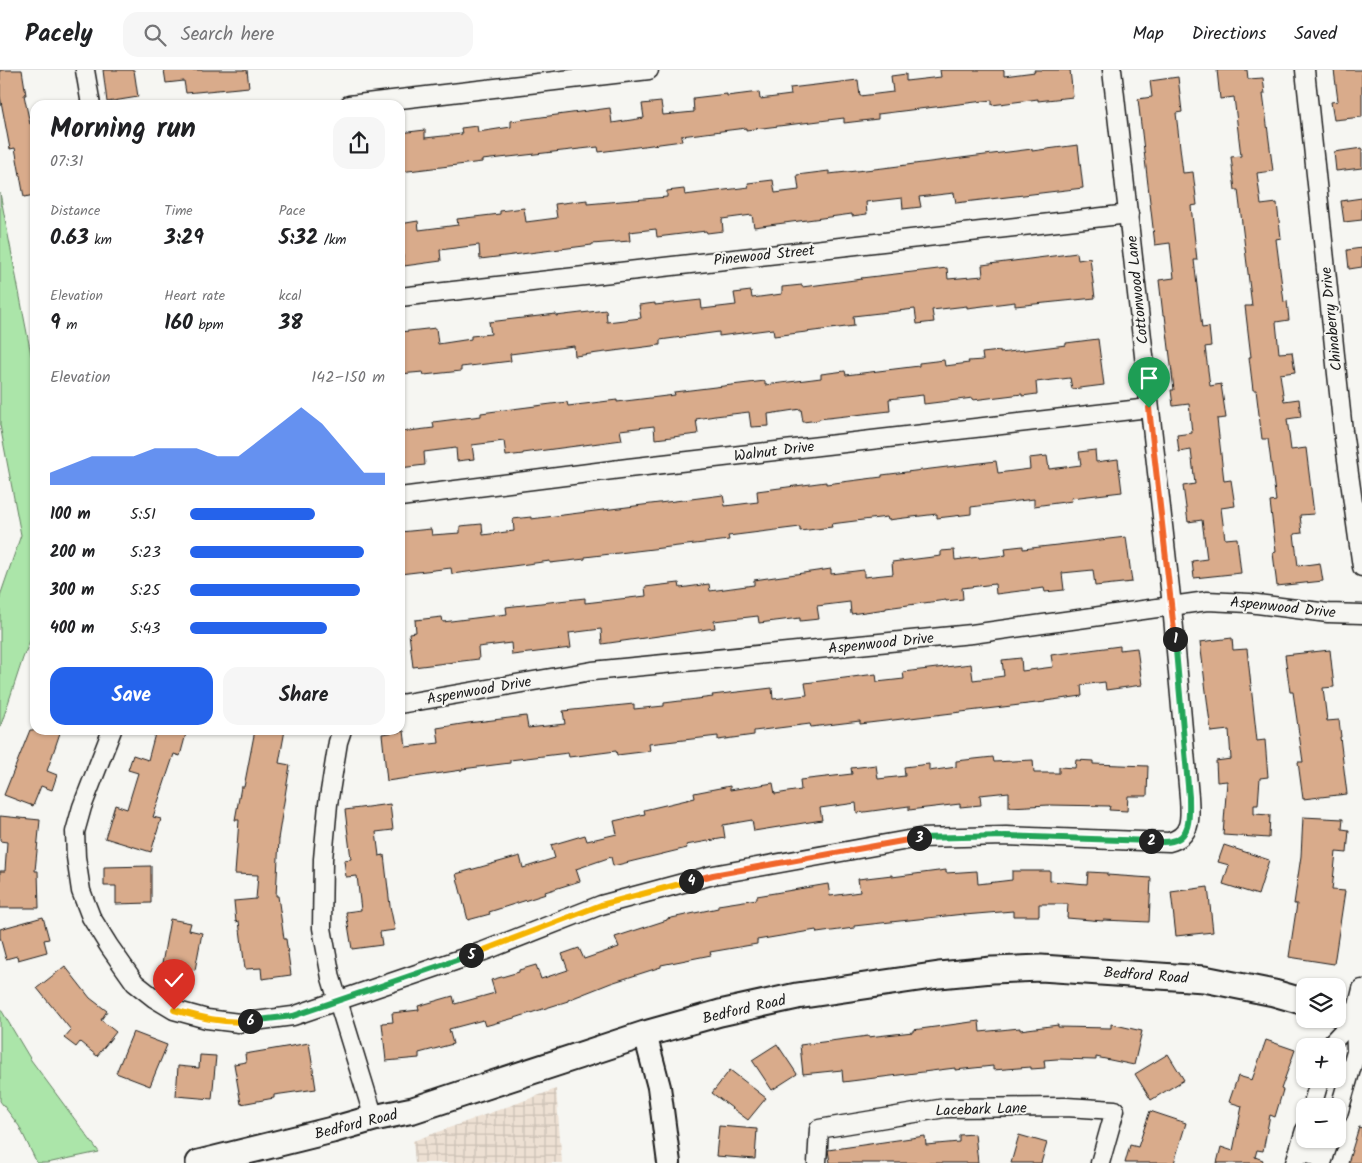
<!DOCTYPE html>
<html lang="en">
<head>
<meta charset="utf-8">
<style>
  body { margin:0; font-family:Kalam,sans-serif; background:#f6f6f6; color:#202124; height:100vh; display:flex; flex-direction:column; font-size:19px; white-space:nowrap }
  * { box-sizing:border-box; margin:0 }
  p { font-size:16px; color:#757577 }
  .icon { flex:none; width:28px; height:28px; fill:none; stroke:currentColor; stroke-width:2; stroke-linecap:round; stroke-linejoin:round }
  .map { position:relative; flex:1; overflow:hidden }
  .details { position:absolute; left:30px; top:30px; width:375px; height:635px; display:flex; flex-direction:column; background:#fff; border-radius:15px; box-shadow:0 1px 4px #0004 }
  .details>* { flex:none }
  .fabs { position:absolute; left:1296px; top:908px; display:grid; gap:10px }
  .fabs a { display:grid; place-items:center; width:50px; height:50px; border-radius:10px; background:#fff; box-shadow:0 1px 4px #0004; font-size:25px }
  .pin { position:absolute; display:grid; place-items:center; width:42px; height:42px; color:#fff; margin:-51px -21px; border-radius:50% 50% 50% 0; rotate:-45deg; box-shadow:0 0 5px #0007 }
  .pin .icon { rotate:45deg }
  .km { position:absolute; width:25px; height:25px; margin:-12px; border-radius:50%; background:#222; color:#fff; font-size:14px; line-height:25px; text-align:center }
  .round { display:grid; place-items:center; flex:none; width:52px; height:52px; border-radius:15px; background:#f6f6f6 }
  .summary { display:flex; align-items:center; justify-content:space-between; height:85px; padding:0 20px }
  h1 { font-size:28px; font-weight:600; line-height:38px }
  .metrics { display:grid; grid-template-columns:repeat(3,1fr); gap:8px; height:85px; padding:5px 20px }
  .metrics div { display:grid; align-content:center }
  .metrics b { font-size:21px; font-weight:600 }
  .metrics small { font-size:14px; font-weight:400 }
  .metrics p { font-size:14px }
  .chart { height:140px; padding:10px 20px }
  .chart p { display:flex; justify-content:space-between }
  .chart svg { width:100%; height:90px; margin-top:5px; fill:#2563eb; opacity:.7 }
  .primary-button { display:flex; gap:10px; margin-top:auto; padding:10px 20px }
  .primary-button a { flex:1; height:58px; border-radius:15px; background:#2563eb; color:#fff; font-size:20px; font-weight:600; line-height:58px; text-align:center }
  .primary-button a+a { background:#f6f6f6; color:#202124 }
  ul { padding:0 20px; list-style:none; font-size:16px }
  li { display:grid; grid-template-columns:80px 60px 1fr; align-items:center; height:38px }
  li i { height:12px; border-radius:6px; background:#2563eb }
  header { display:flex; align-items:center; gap:30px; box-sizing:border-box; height:70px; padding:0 25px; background:#fff; border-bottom:1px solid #e0e0e0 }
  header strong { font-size:24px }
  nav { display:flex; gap:28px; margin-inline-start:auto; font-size:18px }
  .search { width:350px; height:45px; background:#f6f6f6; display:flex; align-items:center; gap:12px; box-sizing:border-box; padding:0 18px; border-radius:15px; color:#757577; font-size:19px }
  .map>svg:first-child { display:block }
</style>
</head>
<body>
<header>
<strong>Pacely</strong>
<div class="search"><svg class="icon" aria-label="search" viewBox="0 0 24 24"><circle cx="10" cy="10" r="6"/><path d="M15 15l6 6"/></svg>Search here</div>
<nav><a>Map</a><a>Directions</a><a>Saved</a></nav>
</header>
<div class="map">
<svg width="1362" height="1093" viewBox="0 0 1362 1093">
  <defs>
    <pattern id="industrial-grid" width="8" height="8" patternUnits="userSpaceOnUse" patternTransform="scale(1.25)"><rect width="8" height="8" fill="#ede0d3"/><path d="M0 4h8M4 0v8" fill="none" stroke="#cbc0b5"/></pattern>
  </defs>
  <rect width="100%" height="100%" fill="#f6f6f2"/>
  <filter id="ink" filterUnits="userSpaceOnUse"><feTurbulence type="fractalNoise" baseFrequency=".02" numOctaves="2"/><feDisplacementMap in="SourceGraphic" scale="10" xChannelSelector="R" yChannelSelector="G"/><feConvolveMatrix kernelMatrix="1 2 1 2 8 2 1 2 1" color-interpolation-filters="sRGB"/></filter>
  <g filter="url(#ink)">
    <polygon fill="url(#industrial-grid)" points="556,1019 562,1093 415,1093 413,1071"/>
    <g fill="#abe5a9" stroke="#648062">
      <polygon points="0,123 35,305 35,559 23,588 0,658 0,526 21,465 0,355"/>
      <polygon points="0,938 31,990 99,1082 47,1093 37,1093 19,1056 0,1031"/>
    </g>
    <g fill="#d9ab8b" stroke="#1c1c1c">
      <polygon points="0,0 22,0 26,25 24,25 30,54 35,53 35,125 24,127 15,78 10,79 0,26"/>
      <polygon points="103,0 134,0 138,27 107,32"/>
      <polygon points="164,0 247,0 249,17 186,23 184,11 166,13"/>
      <polygon points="940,0 1004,0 1004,6 1035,2 1034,0 1070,0 1073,27 1038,31 1038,29 992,35 992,30 878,44 878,49 844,53 844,48 746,60 746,58 681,66 682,71 599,82 598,77 482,90 482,92 400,102 400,63 425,60 425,68 462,64 461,58 477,56 478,62 511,57 511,51 610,38 612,53 644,48 642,34 661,32 663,45 694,42 693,28 727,24 727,26 759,22 760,29 791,25 790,18 858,10 860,26 893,22 891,6 906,4 906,11 941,7"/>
      <polygon points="1217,0 1247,0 1248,9 1263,8 1265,24 1263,24 1273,101 1257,103 1261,135 1277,133 1281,168 1276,169 1284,232 1287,231 1289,250 1276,252 1279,283 1292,282 1295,302 1280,304 1284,331 1299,329 1301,347 1287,349 1291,380 1306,378 1314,444 1300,445 1302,463 1294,464 1298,496 1320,493 1323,511 1277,516 1273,483 1276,482 1270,432 1276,431 1268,369 1262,369 1256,320 1253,320 1249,287 1251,287 1245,236 1252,236 1238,120 1235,120 1231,87 1241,86 1234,27 1220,29"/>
      <polygon points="1334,0 1362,0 1362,47 1334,50 1331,32 1338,31"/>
      <polygon points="1178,7 1182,42 1176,43 1183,103 1193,102 1197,135 1191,136 1197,190 1194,190 1202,258 1209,257 1211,276 1205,277 1210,316 1221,314 1226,348 1217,349 1224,411 1231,410 1235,436 1221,438 1225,469 1237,468 1241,503 1194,508 1192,491 1207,489 1202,450 1188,452 1183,416 1195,414 1191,380 1179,382 1177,365 1192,363 1189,334 1173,336 1171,320 1174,320 1165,245 1163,245 1159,210 1174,208 1170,173 1155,175 1138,29 1152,27 1150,11"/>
      <polygon points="1078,75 1083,118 956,133 954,123 919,127 921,137 903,139 902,128 866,132 867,144 852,146 852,144 754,157 752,145 722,149 723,161 707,163 706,161 657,167 656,159 629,162 630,171 592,174 592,175 505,186 480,189 479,175 440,180 441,191 404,196 400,154 418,151 419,160 458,155 457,149 500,144 500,141 524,138 526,152 557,148 555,134 587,130 587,134 667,127 667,121 684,119 685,125 749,117 748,113 773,110 775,123 799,120 797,105 829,101 829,104 883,98 1032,79 1032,81"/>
      <polygon points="1362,78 1362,98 1336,101 1334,82"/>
      <polygon points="1362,128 1362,150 1344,152 1341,131"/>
      <polygon points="1362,178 1362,197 1349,199 1347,180"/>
      <polygon points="1077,183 1078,190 1090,188 1095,228 1015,236 1015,232 967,238 967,236 932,240 934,252 917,254 915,239 853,246 854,256 774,266 773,259 719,266 719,262 660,270 660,275 575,286 574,276 510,284 511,291 461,297 461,301 424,305 423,302 400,304 400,262 436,258 438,274 471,269 471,266 491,264 489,252 556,244 556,246 606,240 607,252 641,248 639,235 655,233 655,235 701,230 702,239 736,235 734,223 751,221 752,228 782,224 782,217 802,215 802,217 862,209 861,208 947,198 948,209 983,206 982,195"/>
      <polygon points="1098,269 1104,315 1072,319 1070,308 1036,312 1037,324 1022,326 1022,324 973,330 973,328 924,334 923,325 889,329 890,341 819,349 819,350 803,352 801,339 768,344 769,356 751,357 749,342 715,346 696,349 698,364 655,369 654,356 620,360 622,370 523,383 523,384 506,386 504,371 472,375 474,389 457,391 456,378 424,382 425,395 400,398 400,362 434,358 433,352 481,346 481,343 567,332 568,336 617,330 617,332 675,325 674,322 765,311 765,315 821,308 821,304 845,301 846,305 919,296 919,293 944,290 945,296 969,293 968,291 983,290 982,283 1000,281 1000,283 1066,275 1066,273"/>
      <polygon points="1095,380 1096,392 1118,389 1122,422 1071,428 1072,431 1034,436 1034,429 971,437 971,444 937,448 937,444 888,450 887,447 831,454 832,457 800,461 800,457 728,466 729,470 585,487 585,489 550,493 550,491 452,504 451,498 400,504 400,462 431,459 432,465 460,463 460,456 482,454 483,465 514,461 513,449 531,447 531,449 723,425 725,436 758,432 757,421 826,412 826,414 882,407 882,405 996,391 998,403 1030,399 1029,388 1047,386 1049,399 1081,395 1079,382"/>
      <polygon points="1126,467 1132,512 1095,516 1093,500 1062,503 1064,520 1045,522 1044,518 996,524 995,514 962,518 963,529 946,531 946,530 886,538 886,539 851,544 850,532 817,536 819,549 800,551 800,548 759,553 758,546 714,551 715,558 602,574 601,559 569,563 571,578 512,585 511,573 478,577 479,589 413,597 409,563 416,562 415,550 442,547 443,552 507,544 506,537 585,528 585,533 646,526 645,517 679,513 680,518 709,514 710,521 754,515 754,510 831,499 831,504 864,500 864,507 893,504 892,492 941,486 941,481 954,480 955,490 979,487 979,488 1006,485 1005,478 1023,476 1023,479"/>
      <polygon points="1232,568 1233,580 1247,579 1257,671 1265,670 1268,707 1260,708 1258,735 1254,735 1254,744 1270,745 1269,768 1223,765 1227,711 1217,712 1216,691 1231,689 1229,660 1211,662 1200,572"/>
      <polygon points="1120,576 1120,580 1137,578 1142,615 1106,620 1105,612 1081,615 1082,626 1045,631 1045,632 860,654 860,651 811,657 810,654 754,661 754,665 718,670 718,666 649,674 650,681 617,685 616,681 569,687 568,683 510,690 510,693 462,699 462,700 387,711 382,664 404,661 406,677 439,673 437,658 468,653 526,646 528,658 565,654 563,641 634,634 634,639 664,636 664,633 713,627 712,625 772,618 773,629 807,625 805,613 876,604 877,612 904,609 903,602 971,594 973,610 1004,606 1002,590 1021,588 1022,601 1053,597 1051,585"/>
      <polygon points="1330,580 1334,617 1323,618 1327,651 1339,650 1341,667 1340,667 1347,724 1303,729 1298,692 1303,692 1293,622 1290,622 1285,585"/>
      <polygon points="30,660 61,660 47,701 57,705 52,720 41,716 33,736 4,725"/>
      <polygon points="156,660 187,660 180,686 174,684 153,747 161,749 151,782 105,768 115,735 127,739 138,703 128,700 133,685 148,690"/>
      <polygon points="255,660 285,660 279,693 290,695 278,769 279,769 276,826 278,826 284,869 286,869 291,905 262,909 261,898 245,899 239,851 236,852 234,831 256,829 258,805 235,804 239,750 235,750 241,717 244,717"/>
      <polygon points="993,687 994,692 1033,690 1034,703 1059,703 1059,697 1075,698 1076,690 1093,691 1093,694 1148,696 1147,726 1128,726 1127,741 1109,740 1110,736 1049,735 1009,737 1009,722 980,725 981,735 960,737 960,734 909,740 909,736 857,743 856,733 820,738 822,750 754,761 752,750 723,755 725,768 686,775 687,778 613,796 611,787 576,799 580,811 545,822 546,824 489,842 490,844 468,850 456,804 520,786 523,798 555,788 551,775 585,765 587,771 617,764 614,751 645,744 644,740 695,728 694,723 730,716 730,720 773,713 775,724 801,720 800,710 852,704 851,698 876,695 878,709 905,706 904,697 929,694 929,701 956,697 956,691"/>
      <polygon points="390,734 393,760 376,762 379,786 384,785 390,836 395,860 380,862 382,875 352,879 346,842 361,840 357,806 346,807 344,790 351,789 345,740"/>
      <polygon points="0,746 40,750 35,801 38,801 39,838 0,838 0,801 5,801 7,772 0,771"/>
      <polygon points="1303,747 1343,749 1342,759 1349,760 1347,783 1336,782 1332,820 1345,821 1334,894 1289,887 1297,834 1294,834 1301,786"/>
      <polygon points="1224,775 1269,790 1258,825 1223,814 1229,795 1218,792"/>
      <polygon points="151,796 151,833 116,834 116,816 104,816 104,797"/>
      <polygon points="946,800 946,803 977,801 978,814 1012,810 1012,801 1050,801 1050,811 1087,814 1088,802 1107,803 1107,805 1151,808 1149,852 1103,850 1103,851 1067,848 1068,834 1039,834 1039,846 1013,846 1013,841 964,845 964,844 854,856 854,858 817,863 816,860 757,870 757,874 710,882 711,885 661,895 661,897 611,913 568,930 568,931 518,947 485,956 483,950 449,959 453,974 419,983 419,988 386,991 382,953 393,952 392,943 419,940 418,936 453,926 455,934 495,923 491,910 519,902 519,900 536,895 541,909 568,900 562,884 579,878 584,889 619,877 615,867 667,850 667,849 718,838 718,835 757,829 757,826 828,814 830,826 860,822 858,809 892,805 892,807"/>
      <polygon points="1208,817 1213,862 1176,866 1171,822"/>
      <polygon points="43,847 49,869 44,870 47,882 18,890 17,886 6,889 0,867 0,859"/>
      <polygon points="170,849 191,853 189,860 202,863 195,900 162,894"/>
      <polygon points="65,896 90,928 107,941 101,950 116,962 97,986 80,972 76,977 64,968 71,960 37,918"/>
      <polygon points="979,951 980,962 1020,958 1020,960 1058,955 1058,957 1111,958 1111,954 1142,961 1134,995 1096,987 1096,990 1057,989 1044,990 1045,998 1031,999 1031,997 993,1000 993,996 955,1000 955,998 843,1012 842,1000 803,1004 800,975 868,966 868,967 913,962 913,960"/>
      <polygon points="133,962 167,975 150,1016 116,1003"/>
      <polygon points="1266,970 1295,980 1281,1019 1283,1020 1275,1047 1270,1045 1263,1081 1257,1080 1255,1087 1263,1090 1262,1093 1217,1093 1221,1077 1233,1081 1242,1036 1229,1032 1238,1006 1252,1010"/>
      <polygon points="309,973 316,1019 274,1025 274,1028 241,1034 234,994 246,992 245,984"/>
      <polygon points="777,974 797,1004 772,1020 752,990"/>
      <polygon points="1168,984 1184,1010 1151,1030 1135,1004"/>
      <polygon points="200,985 216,986 212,1029 176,1026 178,996 199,998"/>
      <polygon points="730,1000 766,1028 748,1050 712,1023"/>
      <polygon points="1150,1041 1186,1053 1174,1093 1125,1093 1130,1075 1138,1077"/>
      <polygon points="719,1056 757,1059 755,1089 716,1086"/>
      <polygon points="1359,1057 1362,1058 1362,1093 1348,1093"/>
      <polygon points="975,1064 978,1093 830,1093 828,1080 925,1066 926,1075 959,1072 959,1065"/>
      <polygon points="1019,1065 1047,1073 1041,1093 1011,1093"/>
    </g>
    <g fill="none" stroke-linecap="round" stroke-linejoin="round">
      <defs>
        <g id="minor">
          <polyline points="85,0 91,35"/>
          <polyline points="1305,0 1343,361 1362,497"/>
          <polyline points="349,35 649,0"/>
          <polyline points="400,227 1129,144"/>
          <polyline points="400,427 628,398 1149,338"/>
          <polyline points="400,634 592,601 972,564 1207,531 1249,533 1328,543 1362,544"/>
          <path d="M112,660L82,737L75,762L76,787L81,821L91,847L109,876L135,913L154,928L174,940L207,949L239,953L293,946L484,881L601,835L713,805L919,768L1006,766L1169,772C1193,766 1190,746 1189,727L1172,536L1112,0"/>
          <polyline points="342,660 338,672 328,734 323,789 322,858 331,908 374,1048"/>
          <polyline points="1329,976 1355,948"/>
          <polyline points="1312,1036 1320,1009"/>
          <polyline points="1338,1044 1356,982 1355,948 1362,919"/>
          <polyline points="1299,1081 1324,1087"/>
          <polyline points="817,1093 819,1059 945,1038 1066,1037 1115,1040 1100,1093"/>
          <polyline points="1295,1093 1305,1060"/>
          <polyline points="1322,1093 1330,1069"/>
        </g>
        <polyline id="tertiary" points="645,964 659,1017 669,1093"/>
        <g id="secondary">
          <polyline points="1338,943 1362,951"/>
          <polyline points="199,1093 332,1060 374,1048 413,1040 645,964 720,943 797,926 939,905 992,900 1041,898 1204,909 1274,923 1305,932"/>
        </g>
      </defs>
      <use href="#minor" stroke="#1c1c1c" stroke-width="21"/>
      <use href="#tertiary" stroke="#1c1c1c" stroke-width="26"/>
      <use href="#secondary" stroke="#1c1c1c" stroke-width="29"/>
      <use href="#minor" stroke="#f6f6f2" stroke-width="18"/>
      <use href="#tertiary" stroke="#f6f6f2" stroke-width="22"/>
      <use href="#secondary" stroke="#f6f6f2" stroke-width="25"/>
    </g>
  </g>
  <g fill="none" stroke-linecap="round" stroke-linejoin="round" filter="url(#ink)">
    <defs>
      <polyline id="split-1" points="1149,338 1175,569"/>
      <path id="split-2" d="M1151,771C1158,772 1165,773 1172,771C1192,767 1189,743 1189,727L1175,569"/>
      <polyline id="split-3" points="919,768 1006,766 1151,771"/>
      <polyline id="split-4" points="691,811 713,805 919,768"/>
      <polyline id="split-5" points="471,885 601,835 691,811"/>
      <polyline id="split-6" points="250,951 293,946 471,885"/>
      <path id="split-7" d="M174,940C199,947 224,954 250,951"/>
    </defs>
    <use href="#split-1" stroke="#fff" stroke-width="10"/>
    <use href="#split-2" stroke="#fff" stroke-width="10"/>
    <use href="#split-3" stroke="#fff" stroke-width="10"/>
    <use href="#split-4" stroke="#fff" stroke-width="10"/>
    <use href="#split-5" stroke="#fff" stroke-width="10"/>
    <use href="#split-6" stroke="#fff" stroke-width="10"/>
    <use href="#split-7" stroke="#fff" stroke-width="10"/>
    <use href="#split-1" stroke="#f0652b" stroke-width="6"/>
    <use href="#split-2" stroke="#22a559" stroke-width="6"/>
    <use href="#split-3" stroke="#22a559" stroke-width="6"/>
    <use href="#split-4" stroke="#f0652b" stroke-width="6"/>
    <use href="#split-5" stroke="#f5b400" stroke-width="6"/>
    <use href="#split-6" stroke="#22a559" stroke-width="6"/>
    <use href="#split-7" stroke="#f5b400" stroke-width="6"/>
  </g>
  <g text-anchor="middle" stroke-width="4" stroke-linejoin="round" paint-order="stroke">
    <g font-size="15" fill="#1c1c1c" stroke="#f6f6f2">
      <text transform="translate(764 185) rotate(-6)" y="5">Pinewood Street</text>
      <text transform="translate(1137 220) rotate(-96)" y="5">Cottonwood Lane</text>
      <text transform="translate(1331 249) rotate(-96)" y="5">Chinaberry Drive</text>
      <text transform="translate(774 381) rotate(-7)" y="5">Walnut Drive</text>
      <text transform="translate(1283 537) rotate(6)" y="5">Aspenwood Drive</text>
      <text transform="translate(881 573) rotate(-6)" y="5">Aspenwood Drive</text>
      <text transform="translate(479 620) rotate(-10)" y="5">Aspenwood Drive</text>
      <text transform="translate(1146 905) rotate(4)" y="5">Bedford Road</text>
      <text transform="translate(744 939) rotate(-13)" y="5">Bedford Road</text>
      <text transform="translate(981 1039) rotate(-2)" y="5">Lacebark Lane</text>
      <text transform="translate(356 1054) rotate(-14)" y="5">Bedford Road</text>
    </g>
  </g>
</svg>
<div class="fabs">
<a><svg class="icon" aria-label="layers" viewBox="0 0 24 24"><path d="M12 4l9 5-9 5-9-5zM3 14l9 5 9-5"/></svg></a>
<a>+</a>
<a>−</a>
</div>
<div class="pin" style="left:1149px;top:338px;background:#1e9e55"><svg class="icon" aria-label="arrive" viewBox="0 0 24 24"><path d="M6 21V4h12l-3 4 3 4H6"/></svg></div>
<div class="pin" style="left:174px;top:940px;background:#d93025"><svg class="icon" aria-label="check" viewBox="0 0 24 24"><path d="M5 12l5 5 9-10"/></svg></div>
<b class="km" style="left:1175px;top:569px">1</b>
<b class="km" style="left:1151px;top:771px">2</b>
<b class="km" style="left:919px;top:768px">3</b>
<b class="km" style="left:691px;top:811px">4</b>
<b class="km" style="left:471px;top:885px">5</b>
<b class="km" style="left:250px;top:951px">6</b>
<section class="details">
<div class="summary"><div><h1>Morning run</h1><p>07:31</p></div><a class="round"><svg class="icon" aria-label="share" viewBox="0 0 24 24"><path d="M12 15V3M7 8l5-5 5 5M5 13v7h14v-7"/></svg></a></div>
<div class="metrics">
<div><p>Distance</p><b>0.63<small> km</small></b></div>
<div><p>Time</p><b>3:29</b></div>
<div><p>Pace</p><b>5:32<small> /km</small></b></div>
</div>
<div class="metrics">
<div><p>Elevation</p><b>9<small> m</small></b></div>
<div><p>Heart rate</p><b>160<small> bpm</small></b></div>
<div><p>kcal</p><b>38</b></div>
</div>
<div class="chart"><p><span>Elevation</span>142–150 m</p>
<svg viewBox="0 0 160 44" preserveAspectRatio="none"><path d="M0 44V38L10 34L20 30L30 30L40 30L50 26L60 26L70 26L80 30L90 30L100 22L110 14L120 6L130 14L140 26L150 38L160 38V44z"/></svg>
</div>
<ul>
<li><b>100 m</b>5:51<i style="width:64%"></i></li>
<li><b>200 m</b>5:23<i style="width:89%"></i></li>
<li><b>300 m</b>5:25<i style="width:87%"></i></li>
<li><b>400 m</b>5:43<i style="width:70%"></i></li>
</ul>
<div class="primary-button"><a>Save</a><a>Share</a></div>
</section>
</div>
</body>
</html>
